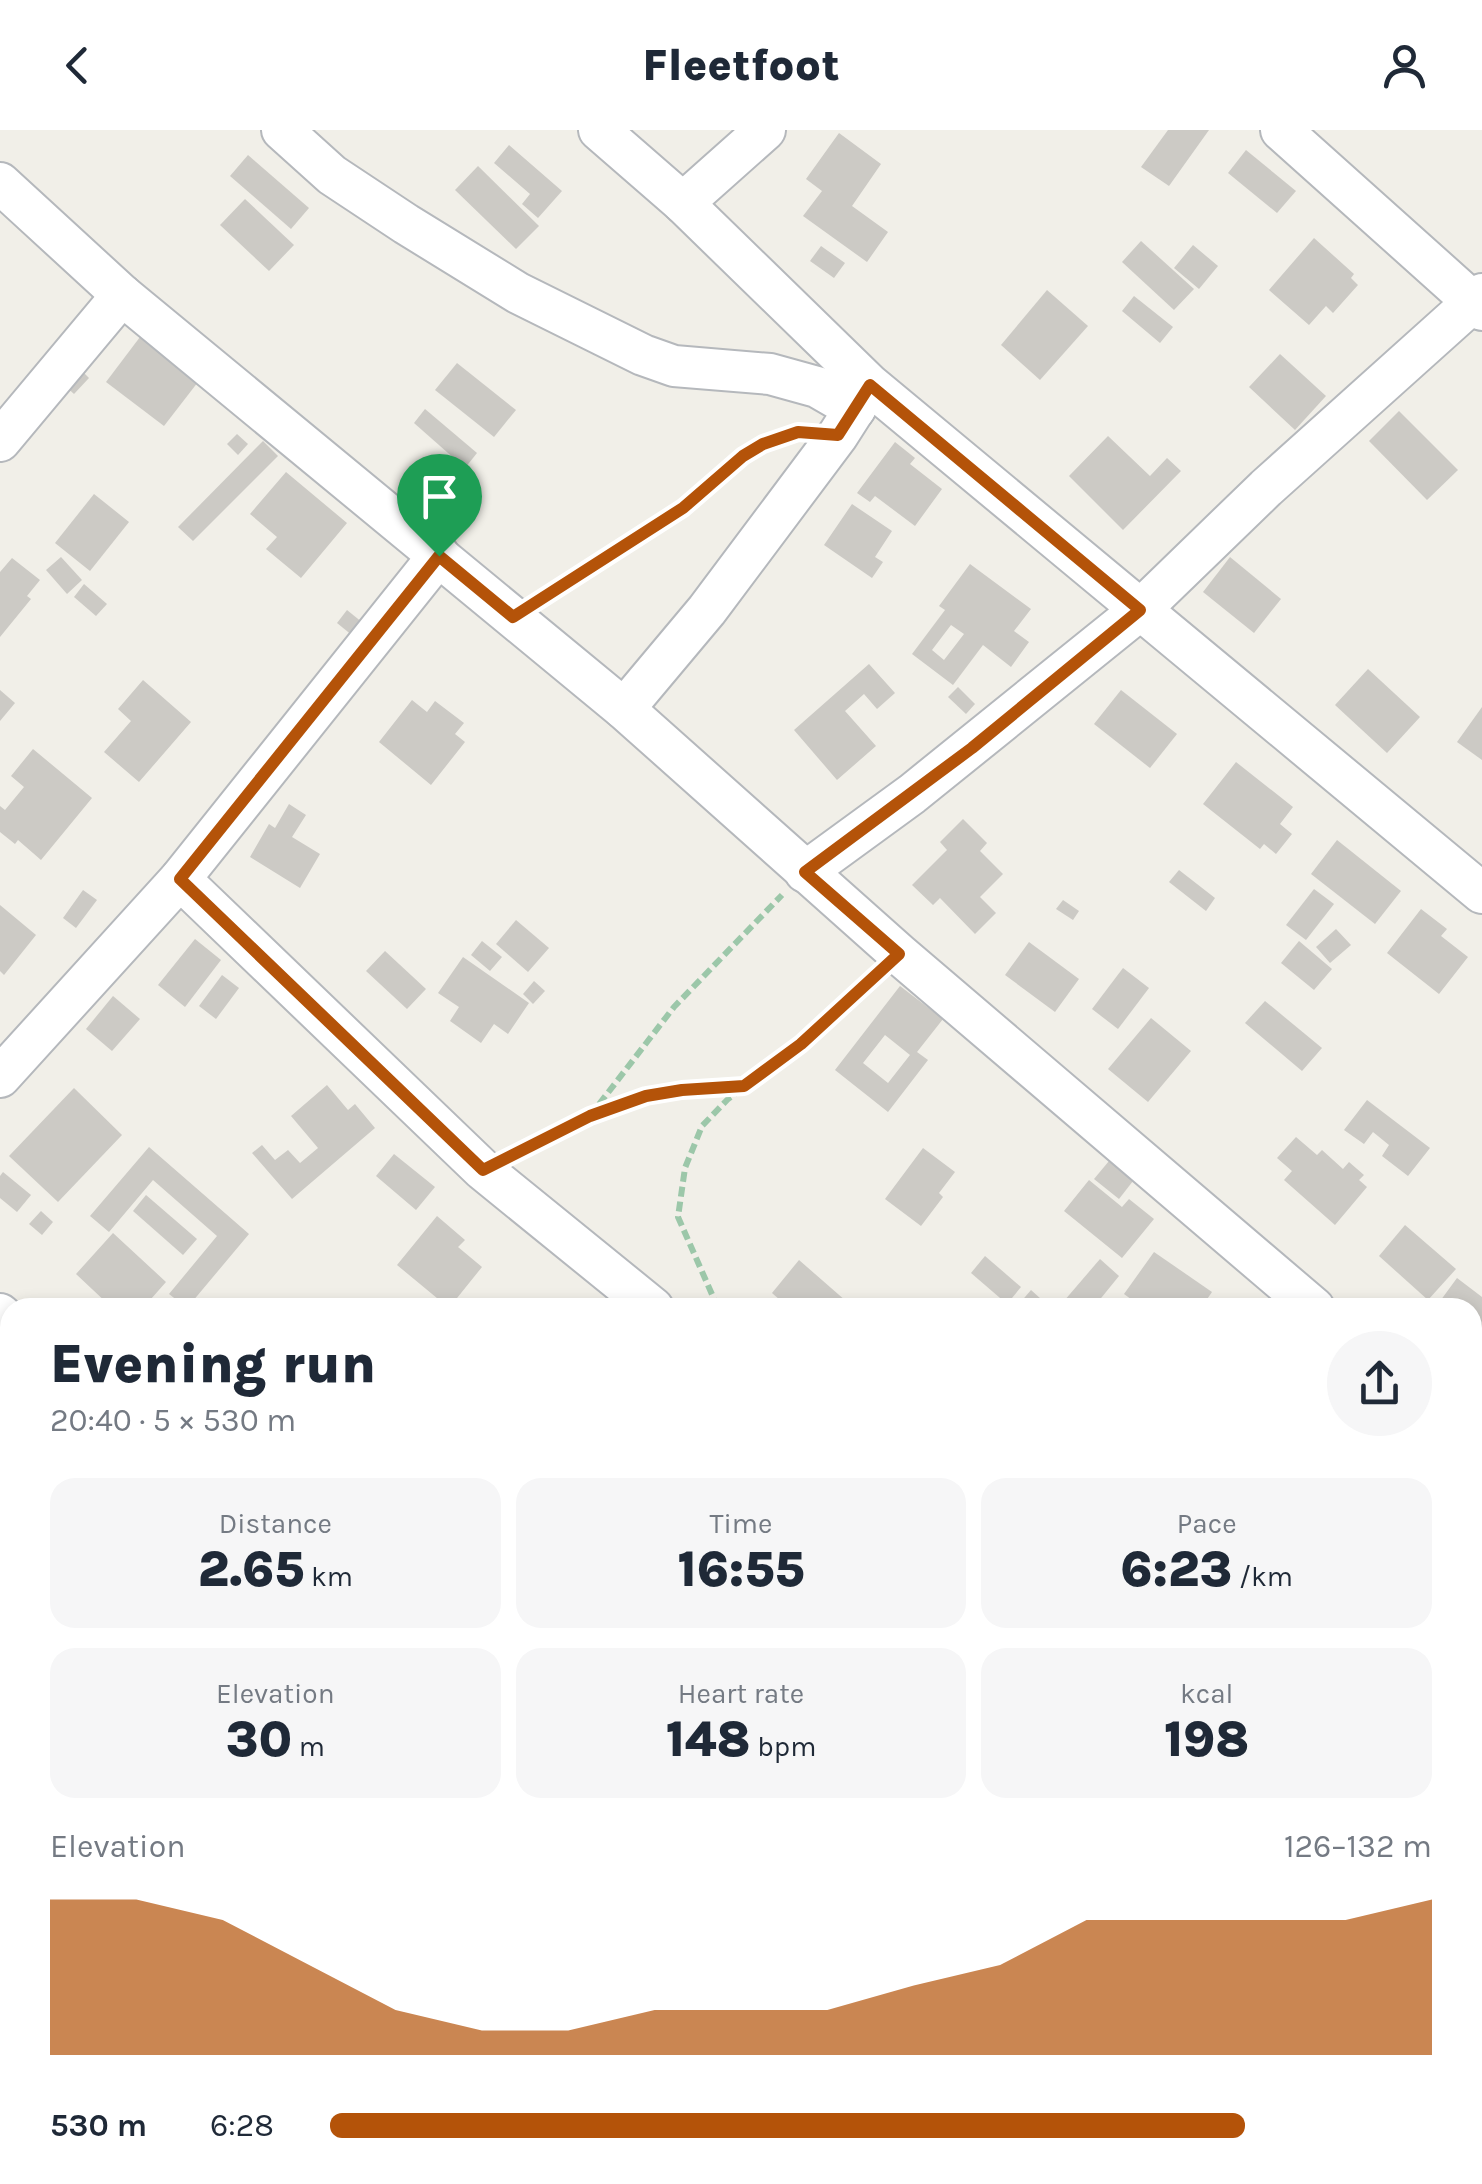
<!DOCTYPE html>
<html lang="en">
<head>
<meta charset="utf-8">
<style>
  body { margin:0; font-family:Karla,sans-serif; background:#f6f6f7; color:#1f2937; height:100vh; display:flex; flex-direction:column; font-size:38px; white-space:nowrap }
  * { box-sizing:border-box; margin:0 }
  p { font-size:32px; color:#747a83 }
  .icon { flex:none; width:55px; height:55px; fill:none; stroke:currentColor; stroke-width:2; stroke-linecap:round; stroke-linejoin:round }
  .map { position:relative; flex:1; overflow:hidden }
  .details { position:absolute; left:0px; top:1168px; width:1482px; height:888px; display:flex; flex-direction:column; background:#fff; border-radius:30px 30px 0 0; box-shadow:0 5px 15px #0003 }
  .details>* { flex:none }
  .pin { position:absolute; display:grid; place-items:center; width:85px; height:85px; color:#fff; margin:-102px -42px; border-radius:50% 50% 50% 0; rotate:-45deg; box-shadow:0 0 10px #0007 }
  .pin .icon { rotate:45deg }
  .round { display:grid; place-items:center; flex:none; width:105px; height:105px; border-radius:52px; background:#f6f6f7 }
  .overview { display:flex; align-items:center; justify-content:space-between; height:170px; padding:0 50px }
  h1 { font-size:55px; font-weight:800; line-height:75px }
  .stats { display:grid; grid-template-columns:repeat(3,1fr); gap:15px; height:170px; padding:10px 50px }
  .stats div { display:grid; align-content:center; border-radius:25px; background:#f6f6f7; text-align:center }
  .stats b { font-size:50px; font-weight:800 }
  .stats small { font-size:28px; font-weight:400 }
  .stats p { font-size:28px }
  .chart { height:280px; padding:20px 50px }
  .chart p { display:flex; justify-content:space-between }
  .chart svg { width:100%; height:180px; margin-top:10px; fill:#b45309; opacity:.7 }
  ul { padding:0 50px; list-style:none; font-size:32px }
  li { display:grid; grid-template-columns:160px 120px 1fr; align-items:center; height:75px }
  li i { height:25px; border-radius:12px; background:#b45309 }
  header { display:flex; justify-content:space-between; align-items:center; height:130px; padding:0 50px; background:#fff; font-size:45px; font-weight:800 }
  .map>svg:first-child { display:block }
</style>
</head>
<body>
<header><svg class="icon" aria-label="back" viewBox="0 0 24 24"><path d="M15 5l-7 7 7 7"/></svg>Fleetfoot<svg class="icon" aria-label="person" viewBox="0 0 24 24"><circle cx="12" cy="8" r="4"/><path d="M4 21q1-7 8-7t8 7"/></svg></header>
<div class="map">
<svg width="1482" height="2054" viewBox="0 0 1482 2054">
  <rect width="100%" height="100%" fill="#f1efe8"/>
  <g fill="#cccac5" fill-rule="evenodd">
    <polygon points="1168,0 1209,0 1169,56 1141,37"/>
    <polygon points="839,3 881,34 852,76 888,102 867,132 803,86 822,61 806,49"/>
    <polygon points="509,15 562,61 538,88 522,74 530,64 494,33"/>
    <polygon points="1246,20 1296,61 1277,83 1228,43"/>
    <polygon points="248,25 309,78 291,99 230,46"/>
    <polygon points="478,36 539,96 516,119 455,60"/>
    <polygon points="245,69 294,115 269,141 220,95"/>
    <polygon points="1314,108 1354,144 1351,148 1358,155 1333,183 1326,176 1309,195 1269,160"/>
    <polygon points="1141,111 1194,159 1174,180 1122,132"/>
    <polygon points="1193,115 1218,136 1199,159 1174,138"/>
    <polygon points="821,116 845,133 834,148 810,131"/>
    <polygon points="1047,160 1088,196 1040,250 1001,215"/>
    <polygon points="1134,166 1173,197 1160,213 1122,181"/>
    <polygon points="140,207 198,252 164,296 106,252"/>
    <polygon points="1280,224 1326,266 1295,300 1249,257"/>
    <polygon points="457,233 516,280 494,307 435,260"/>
    <polygon points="78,237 89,248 74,264 63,254"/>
    <polygon points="425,279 477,323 465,338 414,293"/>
    <polygon points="1399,281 1458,340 1427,370 1369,311"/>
    <polygon points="237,304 248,314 238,325 227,314"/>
    <polygon points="1108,306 1150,346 1167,328 1181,341 1123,400 1069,346"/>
    <polygon points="263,311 278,326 193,411 178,397"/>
    <polygon points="895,312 915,328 910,334 942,359 915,396 875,366 870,372 857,363"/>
    <polygon points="286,342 347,393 301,448 266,419 277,407 250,384"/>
    <polygon points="94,364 129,392 90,441 55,413"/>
    <polygon points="852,374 892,401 875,427 883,432 872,448 824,415"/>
    <polygon points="61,427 82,450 67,464 46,440"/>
    <polygon points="1230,427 1281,469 1254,503 1203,462"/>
    <polygon points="12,428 40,450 27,466 31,469 0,507 0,442"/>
    <path d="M970,434L1031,479L1014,501L1029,512L1011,537L983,515L953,555L912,524L945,480L939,476ZM951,495L964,504L944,530L932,520Z"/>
    <polygon points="84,454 107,474 96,486 74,467"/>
    <polygon points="347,480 363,493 353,506 337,493"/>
    <polygon points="869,534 895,563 877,579 864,564 845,581 876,616 837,650 794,600"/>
    <polygon points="1368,539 1420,587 1387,623 1335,575"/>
    <polygon points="143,550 191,592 139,652 104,622 131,591 118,579"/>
    <polygon points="958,557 975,574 966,584 948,567"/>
    <polygon points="0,560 15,573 0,591"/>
    <polygon points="1121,560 1177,604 1150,638 1094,594"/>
    <polygon points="412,570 427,582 435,571 464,593 455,604 465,612 431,655 379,612"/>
    <polygon points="1482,577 1482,630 1457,612"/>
    <polygon points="33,619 92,668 41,730 18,710 15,714 0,702 0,676 5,680 24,657 11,646"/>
    <polygon points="1236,632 1293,677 1280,694 1292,704 1276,724 1264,714 1260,719 1203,674"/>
    <polygon points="289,674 306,685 292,707 320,724 300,758 250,727 269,694 275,698"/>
    <polygon points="963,689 987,713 980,721 1003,744 980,767 996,783 975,804 940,768 933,775 912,755 947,720 940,712"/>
    <polygon points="1337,710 1401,761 1375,794 1311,744"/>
    <polygon points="1179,740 1215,768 1206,781 1169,752"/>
    <polygon points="1314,759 1334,774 1306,810 1286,795"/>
    <polygon points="83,760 97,770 76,798 63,788"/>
    <polygon points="1063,770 1079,781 1073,790 1056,779"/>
    <polygon points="0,775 36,805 4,845 0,841"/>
    <polygon points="1421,779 1447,799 1441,806 1468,827 1439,864 1387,823"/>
    <polygon points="516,790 549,818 528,842 496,814"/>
    <polygon points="1336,799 1351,815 1330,833 1316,817"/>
    <polygon points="195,809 221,830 185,877 158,855"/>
    <polygon points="482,811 502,827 490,841 471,825"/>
    <polygon points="1299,811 1332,839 1314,860 1281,833"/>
    <polygon points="1029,812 1079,849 1055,882 1005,845"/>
    <polygon points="385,821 426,859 407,879 366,841"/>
    <polygon points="463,827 529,873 508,904 494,894 481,913 450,891 459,877 438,863"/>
    <polygon points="1123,838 1149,858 1118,899 1092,879"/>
    <polygon points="222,845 239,858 216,889 199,876"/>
    <polygon points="534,851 545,861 533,874 523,864"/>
    <path d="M900,856L943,889L917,922L928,930L888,982L835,940ZM885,905L910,925L888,953L863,933Z"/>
    <polygon points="113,866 140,889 112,921 86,899"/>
    <polygon points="1265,871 1322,918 1302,941 1245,893"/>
    <polygon points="1151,888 1191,921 1148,972 1108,939"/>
    <polygon points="327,955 348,980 355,974 375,998 292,1069 252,1023 262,1015 275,1030 288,1020 300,1033 318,1018 291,986"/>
    <polygon points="74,958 122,1005 58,1072 9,1026"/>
    <polygon points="1367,970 1430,1018 1408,1046 1382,1026 1389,1015 1373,1002 1364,1014 1344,1000"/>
    <polygon points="1296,1007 1317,1025 1322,1020 1343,1039 1349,1032 1364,1045 1359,1050 1367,1057 1335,1095 1284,1050 1292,1041 1277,1028"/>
    <polygon points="149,1017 249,1104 187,1178 169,1164 217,1106 153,1050 109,1102 90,1086"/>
    <polygon points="923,1018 955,1042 939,1063 943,1067 921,1096 885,1069"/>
    <polygon points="394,1024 435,1057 416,1080 376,1046"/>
    <polygon points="1109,1031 1133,1051 1119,1069 1094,1049"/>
    <polygon points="3,1042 31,1065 17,1082 0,1068 0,1046"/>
    <polygon points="1089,1050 1122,1077 1129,1069 1154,1089 1122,1128 1064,1081"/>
    <polygon points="146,1065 197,1109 183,1125 133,1081"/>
    <polygon points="41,1081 53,1092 42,1105 29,1094"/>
    <polygon points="437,1086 465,1110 458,1117 482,1137 449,1178 397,1135"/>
    <polygon points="1405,1095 1456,1139 1428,1170 1379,1126"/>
    <polygon points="113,1103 166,1152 143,1178 107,1178 109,1175 76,1144"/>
    <polygon points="1154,1122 1212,1162 1201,1178 1143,1178 1124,1164"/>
    <polygon points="985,1126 1021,1157 1007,1174 971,1143"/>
    <polygon points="1100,1129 1119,1146 1093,1178 1058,1178"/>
    <polygon points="799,1130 854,1178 789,1178 772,1163"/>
    <polygon points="1457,1148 1482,1167 1482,1225 1472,1218 1472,1178 1435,1178"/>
    <polygon points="1031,1160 1051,1178 1024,1178 1019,1174"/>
    <polygon points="578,2045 603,2045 596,2054 571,2054"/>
    <polygon points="620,2045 660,2045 654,2054 634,2054"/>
    <polygon points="736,2045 754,2045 763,2054 727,2054"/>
    <polygon points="789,2045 825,2045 817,2054 780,2054"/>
    <polygon points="847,2045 928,2045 931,2047 925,2054 852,2054 844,2048"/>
    <polygon points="1113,2045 1166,2045 1159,2054 1124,2054"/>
  </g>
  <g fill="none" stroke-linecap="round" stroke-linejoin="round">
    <defs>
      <g id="minor">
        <polyline points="282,0 332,45 406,94 518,163 643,225 674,236 770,244 817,257 855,279"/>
        <polyline points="599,0 683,73 870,255 1482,763"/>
        <polyline points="1281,0 1482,180"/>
        <polyline points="0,53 122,165 624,579 899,824 1314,1178"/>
        <polyline points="683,73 765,0"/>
        <polyline points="0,311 122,165"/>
        <polyline points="624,579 707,480 838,305 868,258"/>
        <polyline points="805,742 912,664 1140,480 1266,358 1482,164"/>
        <polyline points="180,749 483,1040 653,1178"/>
        <polyline points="0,947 180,749 439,425"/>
        <polyline points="0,1184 10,1193"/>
        <polyline points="1472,1312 1482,1320"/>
        <polyline points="1472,1689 1482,1663"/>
        <polyline points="308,2045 319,2054"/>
        <polyline points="1021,2045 1031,2054"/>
        <polyline points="1336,2054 1339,2045"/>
      </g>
    </defs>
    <use href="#minor" stroke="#b5b8bc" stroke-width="44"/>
    <g stroke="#9cc7a9" stroke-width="6" stroke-dasharray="10 5" stroke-linecap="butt">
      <path d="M544,468C590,440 637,411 681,380C720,352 746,315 795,303"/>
      <polyline points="590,986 674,877 782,765"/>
      <path d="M521,1023C544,1012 566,996 590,986C640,964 690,959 744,957"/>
      <polyline points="718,1178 678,1087 685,1038 702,996 728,969 801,914 876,846"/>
    </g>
    <use href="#minor" stroke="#fff" stroke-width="40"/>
  </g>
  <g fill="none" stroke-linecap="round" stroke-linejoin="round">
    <defs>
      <polygon id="route" points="870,255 1140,480 972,618 805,742 899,824 801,914 744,956 682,960 646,966 590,986 483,1040 180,749 439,426 513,487 683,378 743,326 763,314 798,302 838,305"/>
    </defs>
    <use href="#route" stroke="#fff" stroke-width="20"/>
    <use href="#route" stroke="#b45309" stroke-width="12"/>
  </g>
</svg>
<div class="pin" style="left:439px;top:426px;background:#1e9e55"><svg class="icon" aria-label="arrive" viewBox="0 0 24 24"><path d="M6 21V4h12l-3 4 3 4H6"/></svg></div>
<section class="details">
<div class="overview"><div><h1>Evening run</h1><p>20:40 · 5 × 530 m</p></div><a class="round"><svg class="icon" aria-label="share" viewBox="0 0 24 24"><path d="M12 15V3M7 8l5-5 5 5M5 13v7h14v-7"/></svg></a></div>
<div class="stats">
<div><p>Distance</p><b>2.65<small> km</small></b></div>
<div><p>Time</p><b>16:55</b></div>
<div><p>Pace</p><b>6:23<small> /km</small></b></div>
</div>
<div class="stats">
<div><p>Elevation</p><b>30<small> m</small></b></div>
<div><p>Heart rate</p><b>148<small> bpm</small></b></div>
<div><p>kcal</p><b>198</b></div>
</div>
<div class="chart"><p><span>Elevation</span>126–132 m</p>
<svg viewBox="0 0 160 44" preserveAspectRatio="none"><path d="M0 44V6L10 6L20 11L30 22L40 33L50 38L60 38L70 33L80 33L90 33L100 27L110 22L120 11L130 11L140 11L150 11L160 6V44z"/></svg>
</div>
<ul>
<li><b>530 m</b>6:28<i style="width:83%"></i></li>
</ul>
</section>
</div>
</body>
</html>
